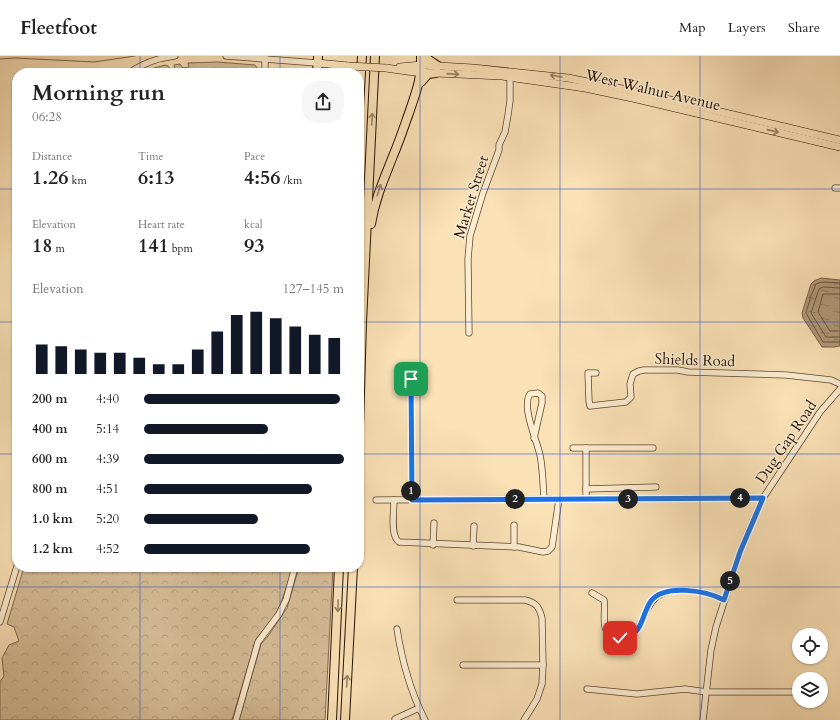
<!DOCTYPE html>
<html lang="en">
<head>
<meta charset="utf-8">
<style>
  body { margin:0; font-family:Cardo,serif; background:#f6f6f6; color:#222; height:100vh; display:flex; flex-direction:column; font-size:15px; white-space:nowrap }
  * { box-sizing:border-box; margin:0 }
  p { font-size:13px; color:#767676 }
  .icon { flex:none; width:22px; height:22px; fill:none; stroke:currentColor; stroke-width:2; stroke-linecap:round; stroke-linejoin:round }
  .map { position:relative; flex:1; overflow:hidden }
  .details { position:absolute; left:12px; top:12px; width:352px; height:504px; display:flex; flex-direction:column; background:#fff; border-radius:16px; box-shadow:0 1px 3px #0004 }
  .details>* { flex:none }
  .buttons { position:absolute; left:792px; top:572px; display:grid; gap:8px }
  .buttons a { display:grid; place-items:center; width:36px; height:36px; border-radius:50%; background:#fff; box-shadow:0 1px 3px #0004; font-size:20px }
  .pin { position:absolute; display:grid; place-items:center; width:34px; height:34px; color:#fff; margin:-17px; border-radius:8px; box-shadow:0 2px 6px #0006 }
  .km { position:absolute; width:20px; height:20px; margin:-10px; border-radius:50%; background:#222; color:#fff; font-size:11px; line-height:20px; text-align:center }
  .round { display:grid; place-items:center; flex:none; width:42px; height:42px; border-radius:16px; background:#f6f6f6 }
  .head { display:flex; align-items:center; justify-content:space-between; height:68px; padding:0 20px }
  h1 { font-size:22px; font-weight:800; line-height:30px }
  .metrics { display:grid; grid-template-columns:repeat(3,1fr); gap:6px; height:68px; padding:4px 20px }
  .metrics div { display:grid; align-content:center }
  .metrics b { font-size:20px; font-weight:800 }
  .metrics small { font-size:11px; font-weight:400 }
  .metrics p { font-size:11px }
  .chart { height:112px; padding:8px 20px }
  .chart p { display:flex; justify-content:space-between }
  .chart svg { width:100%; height:72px; margin-top:4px; stroke:#111827; stroke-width:6 }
  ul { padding:0 20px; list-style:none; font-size:13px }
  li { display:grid; grid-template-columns:64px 48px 1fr; align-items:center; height:30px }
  li i { height:10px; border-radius:5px; background:#111827 }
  header { display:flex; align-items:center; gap:24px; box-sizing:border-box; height:56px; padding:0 20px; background:#fff; border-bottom:1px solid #e0e0e0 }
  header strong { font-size:19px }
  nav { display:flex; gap:22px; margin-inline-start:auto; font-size:14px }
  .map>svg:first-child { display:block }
</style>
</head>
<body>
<header>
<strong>Fleetfoot</strong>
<nav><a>Map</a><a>Layers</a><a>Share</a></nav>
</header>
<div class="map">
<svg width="840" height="664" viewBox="0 0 840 664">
  <defs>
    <pattern id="forest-crowns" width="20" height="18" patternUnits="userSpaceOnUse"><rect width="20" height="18" fill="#d6be98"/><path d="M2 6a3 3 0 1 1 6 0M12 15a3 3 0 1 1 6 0" fill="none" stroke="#b8a281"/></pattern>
    <pattern id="water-ripples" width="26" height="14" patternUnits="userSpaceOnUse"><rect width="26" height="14" fill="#b19a79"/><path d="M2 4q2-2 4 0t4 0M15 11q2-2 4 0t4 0" fill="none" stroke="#907c61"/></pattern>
  </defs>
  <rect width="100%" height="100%" fill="#fae1b6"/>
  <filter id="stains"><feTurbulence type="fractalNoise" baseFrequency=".005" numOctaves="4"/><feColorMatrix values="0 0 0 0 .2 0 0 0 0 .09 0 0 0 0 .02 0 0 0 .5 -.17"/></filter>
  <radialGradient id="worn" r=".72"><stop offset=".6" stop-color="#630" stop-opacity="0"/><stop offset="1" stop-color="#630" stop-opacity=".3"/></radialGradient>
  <g fill="url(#forest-crowns)" stroke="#7d684e">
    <polygon points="218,6 255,9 259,14 260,17 137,17 165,9 168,10 170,13 175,14 174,9 180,8 183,12 189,11 188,7"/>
    <polygon points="24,511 293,511 280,550 272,563 256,583 232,664 0,664 0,626 4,620 2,602 9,589 19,585 14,571 7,568"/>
    <polygon points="299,511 333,511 325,664 239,664 261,588 268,580 287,552"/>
  </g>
  <polygon fill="url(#water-ripples)" stroke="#79634a" points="821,222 840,224 840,290 834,291 822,291 803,262 802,257 811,228 814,225"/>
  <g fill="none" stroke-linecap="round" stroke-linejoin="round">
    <g stroke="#6a563e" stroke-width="1">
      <polyline points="840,227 822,226 816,228 811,240 806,257 823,286 840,286"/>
      <polyline points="840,232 823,231 819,233 811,257 826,281 840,281"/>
      <polyline points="840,238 823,238 818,256 830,275 840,275"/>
    </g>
    <polyline stroke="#79634a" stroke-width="1" points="0,3 16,2 94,6 135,0"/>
    <defs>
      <g id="minor">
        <polyline points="226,0 317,7"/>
        <path d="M129,17C143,7 157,2 175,0"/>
        <polyline points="265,17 265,0"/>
        <polyline points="835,132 840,132"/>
        <polyline points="469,277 468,203 470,180 483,137 499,94 499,89 505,76 508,59 510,45 510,17"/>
        <polyline points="596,317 588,317 589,345 590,350 626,346 631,341 630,328 633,318 639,315 644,314 678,314 688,316 786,319 831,324 840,328"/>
        <polyline points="411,323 412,444"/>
        <path d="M534,382L542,347V340L538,337L530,338C521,350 537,385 540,399C543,414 543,429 544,443"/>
        <polyline points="573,392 653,392"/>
        <polyline points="586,392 586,443"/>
        <polyline points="586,433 656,431"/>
        <polyline points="376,444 763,442"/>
        <path d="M394,444C394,455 390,480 399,486L519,491L543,496L548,495L552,491L559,443"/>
        <polyline points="433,489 434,467"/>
        <polyline points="473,490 474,470"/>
        <polyline points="514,491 514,469"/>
        <path d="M592,537L604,544C606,553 602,566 606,574C608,578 612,580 616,581C643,588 641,550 658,540C675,529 708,535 724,544"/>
        <path d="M457,544H525C537,547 539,551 542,562L543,609L542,628L537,643L524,664"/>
        <polyline points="0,566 17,510"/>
        <path d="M397,573C402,605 410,635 425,664"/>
        <polyline points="463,609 543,609"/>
        <polyline points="587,633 637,638 685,633 707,636 792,636"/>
        <polyline points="395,663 419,652"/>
        <polyline points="236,664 258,586 279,558 286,544 295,511"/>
        <polyline points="703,664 711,594 716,571 740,496 748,476 763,442 820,356 840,333"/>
      </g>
      <g id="major">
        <polyline points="317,7 349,10"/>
        <polyline points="400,11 421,9 473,12 568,22 632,35 840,84"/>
        <polyline points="386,12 414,16 502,20 585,32 637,43 840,91"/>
      </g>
      <g id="highway">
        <polyline points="423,0 438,10"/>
        <polyline points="317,17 318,0"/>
        <polyline points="421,26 428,18 436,17"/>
        <polyline points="359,50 362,0"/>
        <path d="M371,168C375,143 384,123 393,100C399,86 404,71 409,57C416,36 422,22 421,0"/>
        <polyline points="359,370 362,266 375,0"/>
        <polyline points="332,664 339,511"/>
        <polyline points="345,664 353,511"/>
      </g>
    </defs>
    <use href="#minor" stroke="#5a4530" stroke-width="7"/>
    <use href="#major" stroke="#241104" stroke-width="8"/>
    <use href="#highway" stroke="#241104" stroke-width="10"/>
    <use href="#minor" stroke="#fcecd0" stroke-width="5.5"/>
    <use href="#major" stroke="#fae1b6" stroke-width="7"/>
    <use href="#highway" stroke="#fae1b6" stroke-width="8"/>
    <defs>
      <polyline id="major-bridge" points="349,10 386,12"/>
    </defs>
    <use href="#major-bridge" stroke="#241104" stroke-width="8" stroke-linecap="butt"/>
    <use href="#major-bridge" stroke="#fae1b6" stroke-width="7"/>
  </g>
  <defs><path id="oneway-shaft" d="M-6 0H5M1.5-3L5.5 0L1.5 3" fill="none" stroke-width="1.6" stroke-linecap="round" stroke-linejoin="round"/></defs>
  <g stroke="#9a8366">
    <use href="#oneway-shaft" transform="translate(453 18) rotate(4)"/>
    <use href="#oneway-shaft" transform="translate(556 20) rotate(-171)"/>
    <use href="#oneway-shaft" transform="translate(372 63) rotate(-87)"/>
    <use href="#oneway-shaft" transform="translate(773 75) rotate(13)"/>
    <use href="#oneway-shaft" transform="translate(379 134) rotate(-72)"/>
    <use href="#oneway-shaft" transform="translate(338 550) rotate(92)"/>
    <use href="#oneway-shaft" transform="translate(347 625) rotate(-87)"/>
  </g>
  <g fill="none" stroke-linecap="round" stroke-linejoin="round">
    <defs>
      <path id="route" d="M411,323L412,444L763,442L740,496L724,544C707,535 665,527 651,545C640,561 644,580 620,582"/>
    </defs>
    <use href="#route" stroke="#fff" stroke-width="8"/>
    <use href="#route" stroke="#1a73e8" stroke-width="5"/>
  </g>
  <path fill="none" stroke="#1d4ed8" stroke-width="1" stroke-opacity="0.55" d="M140,0V17M280,0V17M420,0V664M560,0V664M700,0V664M0,133H17M359,133H840M0,266H17M359,266H840M0,398H17M359,398H840M140,511V664M280,511V664M0,531H840"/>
  <g text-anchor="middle" stroke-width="3" stroke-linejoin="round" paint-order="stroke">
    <g font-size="15" fill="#241104" stroke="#fcecd0">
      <text transform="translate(653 34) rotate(13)" y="5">West Walnut Avenue</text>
      <text transform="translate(471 141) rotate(-73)" y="5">Market Street</text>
      <text transform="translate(695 304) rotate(2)" y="5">Shields Road</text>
      <text transform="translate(786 386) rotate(-56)" y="5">Dug Gap Road</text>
    </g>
  </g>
  <rect width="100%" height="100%" filter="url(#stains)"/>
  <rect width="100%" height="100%" fill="url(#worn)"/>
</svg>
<div class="buttons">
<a><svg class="icon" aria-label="locate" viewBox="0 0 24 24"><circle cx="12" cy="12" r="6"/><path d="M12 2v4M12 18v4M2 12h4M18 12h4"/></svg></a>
<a><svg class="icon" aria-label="layers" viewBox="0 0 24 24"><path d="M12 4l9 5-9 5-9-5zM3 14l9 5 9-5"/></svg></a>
</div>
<div class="pin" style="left:411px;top:323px;background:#1e9e55"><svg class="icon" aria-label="arrive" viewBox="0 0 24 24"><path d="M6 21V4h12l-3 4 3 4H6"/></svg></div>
<div class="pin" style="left:620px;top:582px;background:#d93025"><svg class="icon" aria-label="check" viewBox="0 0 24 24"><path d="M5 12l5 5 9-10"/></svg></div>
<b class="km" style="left:411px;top:435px">1</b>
<b class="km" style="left:515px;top:443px">2</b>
<b class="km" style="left:628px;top:443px">3</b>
<b class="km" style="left:740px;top:442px">4</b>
<b class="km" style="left:730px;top:525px">5</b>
<section class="details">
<div class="head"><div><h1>Morning run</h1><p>06:28</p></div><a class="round"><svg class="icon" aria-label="share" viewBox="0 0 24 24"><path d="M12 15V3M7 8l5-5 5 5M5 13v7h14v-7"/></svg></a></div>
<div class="metrics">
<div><p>Distance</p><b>1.26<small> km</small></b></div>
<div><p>Time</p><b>6:13</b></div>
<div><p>Pace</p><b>4:56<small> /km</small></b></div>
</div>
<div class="metrics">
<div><p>Elevation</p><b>18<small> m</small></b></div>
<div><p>Heart rate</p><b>141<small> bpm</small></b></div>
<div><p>kcal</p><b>93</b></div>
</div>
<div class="chart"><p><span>Elevation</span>127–145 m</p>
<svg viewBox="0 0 160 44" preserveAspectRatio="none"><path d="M5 44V26M15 44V27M25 44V29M35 44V31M45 44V31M55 44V34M65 44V38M75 44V38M85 44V29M95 44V18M105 44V8M115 44V6M125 44V10M135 44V15M145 44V20M155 44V22"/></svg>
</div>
<ul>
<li><b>200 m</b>4:40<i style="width:98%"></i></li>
<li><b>400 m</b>5:14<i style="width:62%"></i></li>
<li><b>600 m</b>4:39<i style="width:100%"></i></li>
<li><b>800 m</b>4:51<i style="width:84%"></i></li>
<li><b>1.0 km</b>5:20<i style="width:57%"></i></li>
<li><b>1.2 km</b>4:52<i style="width:83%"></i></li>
</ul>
</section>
</div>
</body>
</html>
